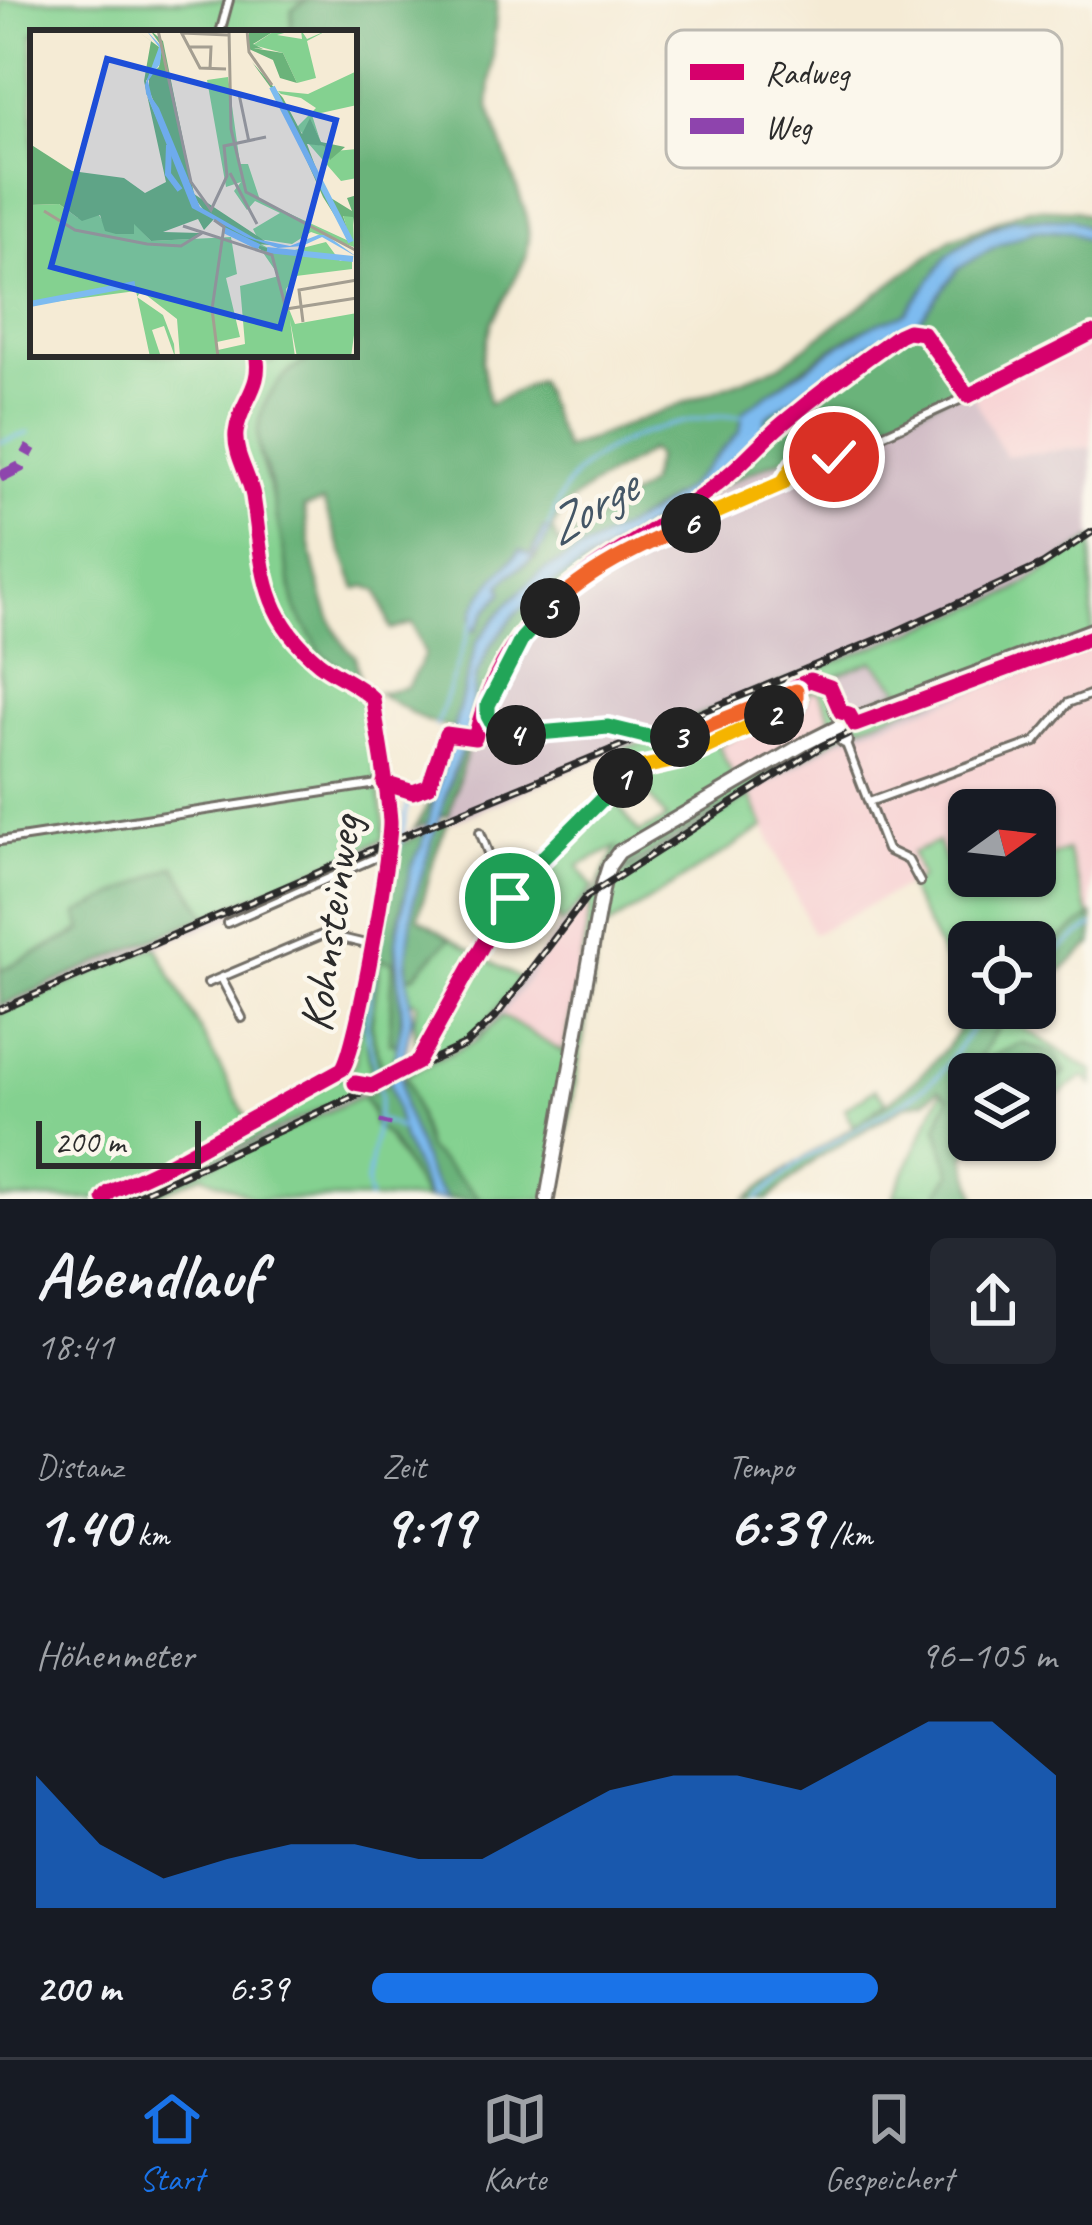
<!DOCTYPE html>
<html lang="de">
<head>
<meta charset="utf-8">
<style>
  body { margin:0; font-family:Caveat,sans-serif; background:#242831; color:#f1f3f6; height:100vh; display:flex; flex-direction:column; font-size:45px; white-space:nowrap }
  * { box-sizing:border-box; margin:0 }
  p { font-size:39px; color:#9ea1a6 }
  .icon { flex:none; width:66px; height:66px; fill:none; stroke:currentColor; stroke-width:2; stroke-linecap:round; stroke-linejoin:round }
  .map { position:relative; height:1199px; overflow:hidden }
  .details { display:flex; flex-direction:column; background:#171b24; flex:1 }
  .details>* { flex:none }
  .needle { width:78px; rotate:75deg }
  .controls { position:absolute; left:948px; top:789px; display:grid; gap:24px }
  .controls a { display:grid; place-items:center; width:108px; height:108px; border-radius:18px; background:#171b24; box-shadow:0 3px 9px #0004; font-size:60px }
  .scale { position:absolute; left:36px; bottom:30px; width:165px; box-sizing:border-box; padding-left:12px; border:6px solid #2b2b2b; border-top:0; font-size:33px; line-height:42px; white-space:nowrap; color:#2b2b2b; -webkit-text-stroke:9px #fbf7ec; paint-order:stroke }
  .pin { position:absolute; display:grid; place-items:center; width:102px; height:102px; color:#fff; margin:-51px; border:6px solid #fff; border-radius:50%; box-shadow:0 3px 12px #0007 }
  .km { position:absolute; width:60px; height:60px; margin:-30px; border-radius:50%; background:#222; color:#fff; font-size:33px; line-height:60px; text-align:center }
  .round { display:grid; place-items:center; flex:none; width:126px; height:126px; border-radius:18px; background:#242831 }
  .summary { display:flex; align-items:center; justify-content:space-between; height:204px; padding:0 36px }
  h1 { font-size:66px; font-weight:600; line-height:90px }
  .stats { display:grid; grid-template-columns:repeat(3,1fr); gap:18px; height:204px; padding:12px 36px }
  .stats div { display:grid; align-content:center }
  .stats b { font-size:60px; font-weight:600 }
  .stats small { font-size:33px; font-weight:400 }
  .stats p { font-size:33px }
  .chart { height:336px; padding:24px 36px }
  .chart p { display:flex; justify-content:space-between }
  .chart svg { width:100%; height:216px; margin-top:12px; fill:#1a73e8; opacity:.7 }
  ul { padding:0 36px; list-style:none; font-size:39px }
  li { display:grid; grid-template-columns:192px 144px 1fr; align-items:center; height:90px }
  li i { height:30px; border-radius:15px; background:#1a73e8 }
  .dock { display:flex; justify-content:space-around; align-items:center; height:168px; border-top:3px solid #363941; background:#171b24; font-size:33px; color:#9ea1a6 }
  .dock a { display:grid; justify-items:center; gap:6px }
  .dock .selected { color:#1a73e8 }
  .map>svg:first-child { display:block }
</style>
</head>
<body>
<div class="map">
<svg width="1092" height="1199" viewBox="0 0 1092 1199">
  <rect width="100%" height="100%" fill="#fbf7ec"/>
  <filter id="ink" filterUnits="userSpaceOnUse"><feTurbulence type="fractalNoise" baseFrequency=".00833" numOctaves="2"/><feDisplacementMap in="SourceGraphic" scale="24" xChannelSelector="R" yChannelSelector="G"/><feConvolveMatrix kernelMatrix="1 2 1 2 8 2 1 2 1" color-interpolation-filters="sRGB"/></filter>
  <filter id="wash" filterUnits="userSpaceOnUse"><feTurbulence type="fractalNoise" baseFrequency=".004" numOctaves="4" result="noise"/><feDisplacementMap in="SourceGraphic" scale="48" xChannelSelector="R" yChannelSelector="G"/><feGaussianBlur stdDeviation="2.7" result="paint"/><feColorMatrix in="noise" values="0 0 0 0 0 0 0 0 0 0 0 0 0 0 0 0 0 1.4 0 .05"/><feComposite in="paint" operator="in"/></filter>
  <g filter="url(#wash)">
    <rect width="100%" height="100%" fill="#f5ebd5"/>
    <g fill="#f7cfd1">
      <polygon points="1092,328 1092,447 1005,457 968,386"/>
      <polygon points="1092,649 1092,916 1090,918 1067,851 1035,862 1035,810 969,810 969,876 996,876 956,890 939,843 922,878 813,934 750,796 839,741"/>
      <polygon points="811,691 820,691 824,696 831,717 825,724 735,779 717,746 760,723 802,709"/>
      <polygon points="584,904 592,907 564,1054 502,1016"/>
    </g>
    <g fill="#d2bdc6">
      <polygon points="968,386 1005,456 1092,447 1092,539 1014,592 656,732 644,730 634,735 644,739 450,824 446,815 482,698 517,636 545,602 697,499 774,462 908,415"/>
      <polygon points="1092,641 1092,649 839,741 597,891 575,915 502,1016 477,1041 406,1075 405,1072 466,1042 488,1023 580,900 679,832 848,730"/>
      <polygon points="873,661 901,691 844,711 824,680"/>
      <polygon points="427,823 426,831 415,835 415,839 0,1013 0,1006"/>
      <polygon points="369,1088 371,1091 362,1096 142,1197 127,1199"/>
    </g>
    <g fill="#84d190" stroke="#587e5e" stroke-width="3" fill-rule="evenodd">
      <path d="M0,0H307L292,10L291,33H33V354H265L271,363L282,354H319C275,383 253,399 259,455L321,653L360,683L384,821V839L207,916L175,866L77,915L82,930L0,970V474L3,467L0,461Z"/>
      <path d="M1092,539V641L848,730L598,885L617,847L578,866L593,888L562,924L534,881L611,795L639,833L666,819L618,751C647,738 665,745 695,738L694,729L656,732L1014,592ZM873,661L901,690L844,711L825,680ZM810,691H819L831,717L825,724L735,779L718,745L769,720L793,716L802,709Z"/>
      <polygon points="750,796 764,827 601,931 556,1199 481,1199 427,1149 406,1075 476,1041 502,1016 564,1053 591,907 584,904 597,891"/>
      <path d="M938,842L956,890L996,876H1035V862L1067,850L1090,918L1035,956V942H969V1008H978L958,1028C961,974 928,933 907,885L921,878L912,853Z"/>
      <polygon points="450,938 520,979 479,1032 405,1072 406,1062 417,1054 414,1019 418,1003 408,998 407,977 414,975"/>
      <polygon points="156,946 251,1126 348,1071 355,1063 360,1020 364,1021 372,1076 380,1062 371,1027 379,959 393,961 390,1042 397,1043 390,1076 127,1199 0,1199 0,1013"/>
      <polygon points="1005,1016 1092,1071 1092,1085 1084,1077 1035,1111 1035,1098 1065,1072 1022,1043 1000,1056 975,1060"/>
      <polygon points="875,1089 886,1101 854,1128 844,1109"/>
      <polygon points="942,1091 949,1096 937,1127 951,1174 936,1196 902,1195 892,1199"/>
      <polygon points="362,1096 426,1199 257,1199 202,1175 149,1199 137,1199"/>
    </g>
    <g fill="#6bb37a" stroke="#4b6f52" stroke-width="3" fill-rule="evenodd">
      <path d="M307,0H497L489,107L526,214L529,238L526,258L492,322L482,360L489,404L538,381L565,449L781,365L951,239L1029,208L1074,210L1092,217V230C1047,207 983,218 947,257C932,274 923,304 902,315C894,319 884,320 875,324C829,345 786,382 743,411L740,431L686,488L508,603L477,642L427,823L415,828L432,796L450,728L424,720L378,693L407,687L425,655L412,623L391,630L378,591L366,586L356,589L323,502L304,507C308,541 326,638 355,655L360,683L321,653L296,610L267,471C243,424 270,376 316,356C327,352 342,354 354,354V33H291L292,10ZM650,450L656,457L648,485L559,544L552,529C573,485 614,478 650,450ZM543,529L537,557L508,576L501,586L503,592L486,611L476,631L472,629C469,601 503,572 520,550L531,555Z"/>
      <polygon points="1034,230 1071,232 1092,243 1092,328 908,414 774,462 716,487 571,582 533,615 482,698 449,814 439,817 469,731 475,679 490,647 516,613 557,579 595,560 690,499 763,433 766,417 873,342 919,321 958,269 992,248"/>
      <path d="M448,821L435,855L418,918L450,938L414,976L407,977C404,935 420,864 437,826Z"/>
      <path d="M426,831C416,868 399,901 396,941C393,976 407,1008 397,1043H390L393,962L380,959L371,1027L380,1062L379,1076L372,1077L364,1022L360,1020L392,849Z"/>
      <polygon points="175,866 207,916 0,1006 0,971 82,931 77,914"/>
      <polygon points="1092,916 1092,944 1035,993 1035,956"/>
      <path d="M978,1008H1016L1005,1016L976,1063L1022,1043L1054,1054L1066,1072L1035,1098V1074H969V1140H980L965,1156L977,1199H900L902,1195L936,1196L951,1174L937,1127L949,1097L939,1089L925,1101L906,1105L816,1159L769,1199H746C806,1152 876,1120 930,1066C948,1048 960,1026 978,1008Z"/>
      <path d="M401,1077L408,1081L427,1149L481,1199H446C419,1166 402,1121 401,1077Z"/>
      <polygon points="390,1082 403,1139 429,1199 426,1199 389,1137 374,1126 372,1109 362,1096"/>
    </g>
    <g fill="#7dbbf0" stroke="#54738e" stroke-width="3">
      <polygon points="1013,219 1071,219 1092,230 1092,243 1071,232 1034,230 992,248 958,269 919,321 873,342 766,417 763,433 690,499 548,586 516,613 490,646 475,679 469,731 453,772 414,900 406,965 412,1017 401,1071 404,1107 429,1176 446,1199 429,1199 403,1139 390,1082 402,1019 396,941 411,867 422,845 477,642 508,603 541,572 652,512 686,488 740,431 743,411 840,345 875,324 906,313 948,255 976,236"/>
      <path d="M544,528L549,531C536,568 520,559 501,585L503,592L486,611L475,631C460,609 505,569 520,550L532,555Z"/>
    </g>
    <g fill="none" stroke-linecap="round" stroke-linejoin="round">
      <g stroke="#7dbbf0" stroke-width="3">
        <polyline points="1,442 29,433"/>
        <path d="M548,528C554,515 559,496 568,484C602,437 688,415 743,416"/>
        <polyline points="436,726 472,622"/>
        <polyline points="1035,966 1092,926"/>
        <polyline points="381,1120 400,1128"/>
        <polyline points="369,1199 367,1184 381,1096 366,1027 375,962 411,789"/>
        <polyline points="757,1199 800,1162 910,1098 939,1075 973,1027 993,1008"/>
      </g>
    </g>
  </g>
  <g filter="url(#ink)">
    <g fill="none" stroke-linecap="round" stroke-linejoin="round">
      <defs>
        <g id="minor">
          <polyline points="220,33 229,0"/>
          <path d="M621,729L513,736C491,732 483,716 493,696C502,677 511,656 523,638C575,560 700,519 783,483L794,465L834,457L968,396L1092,333"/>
          <polyline points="653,738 691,735 811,685 825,687 840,726"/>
          <polyline points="846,744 887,850 908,860 920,882"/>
          <polyline points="869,802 1035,742 1068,703 1092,694"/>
          <polyline points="480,832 502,889 510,898"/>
          <polyline points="0,841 384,783 420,792 429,786 446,734"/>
          <polyline points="227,923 388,852"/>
          <polyline points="479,952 503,908 537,864 627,773 681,759 796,707 796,691"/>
          <polyline points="221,978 242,1018"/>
          <polyline points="208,983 324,934 370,945"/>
          <path d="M104,1199L110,1192L168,1165L342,1069C357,1051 391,850 390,821C387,780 378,739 373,699C358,684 336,676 319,663C259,613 264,567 253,496C249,475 234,454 236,433C239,403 264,386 256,354"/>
        </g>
        <g id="primary">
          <polyline points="825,734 838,735 845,741"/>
          <polyline points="547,1199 603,885 609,866 619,852 804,744 854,719 1092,630"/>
        </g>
      </defs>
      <use href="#minor" stroke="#726e66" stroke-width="12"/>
      <use href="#primary" stroke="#726e66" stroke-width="18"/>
      <use href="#minor" stroke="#fff" stroke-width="6"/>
      <use href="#primary" stroke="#fff" stroke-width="12"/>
      <defs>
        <g id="rail">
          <polyline points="0,1010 415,831 889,635 1042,565 1092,532"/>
          <polyline points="130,1199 465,1045 495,1017 586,897 822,746 860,728 1092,643"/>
        </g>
      </defs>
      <use href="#rail" stroke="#2b2b2b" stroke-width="8"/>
      <use href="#rail" stroke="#fbf7ec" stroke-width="3" stroke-dasharray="9" stroke-linecap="butt"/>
      <defs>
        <polyline id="minor-bridge" points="621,729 653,738"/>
      </defs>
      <use href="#minor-bridge" stroke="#726e66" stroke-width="12" stroke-linecap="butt"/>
      <use href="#minor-bridge" stroke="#fff" stroke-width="6"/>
      <g stroke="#8e44ad" stroke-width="12" stroke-dasharray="24 12" stroke-linecap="butt">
        <polyline points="0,477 20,467 31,447"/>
        <polyline points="385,1125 386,1121"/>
      </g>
      <defs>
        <g id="cycleway">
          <path d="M384,783L413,792L429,786L446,734L475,738C511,583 621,565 728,475C747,459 763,440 782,424C819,393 859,363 899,335L908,331L923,333L968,396L1092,333"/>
          <polyline points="355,1083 372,1086 418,1062 503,908 537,864 627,773 681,759 796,707 799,700 794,687 810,680 830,687 841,712 849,714 855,725 1092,637"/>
          <path d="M104,1199L110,1192L168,1165L342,1069C357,1051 391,850 390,821C387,780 378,739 373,699C358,684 336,676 319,663C259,613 264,567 253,496C249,475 234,454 236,433C239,403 264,386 256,354"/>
        </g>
      </defs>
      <use href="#cycleway" stroke="#fbf7ec" stroke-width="22"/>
      <use href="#cycleway" stroke="#d6006c" stroke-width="15"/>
    </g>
  </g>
  <g fill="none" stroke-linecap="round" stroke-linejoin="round" filter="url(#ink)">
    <defs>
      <polyline id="split-1" points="510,898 537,864 623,778"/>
      <polyline id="split-2" points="623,778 634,769 681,759 774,715"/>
      <polyline id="split-3" points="680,737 796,691 796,707 774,715"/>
      <polyline id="split-4" points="516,735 608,727 653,738 680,737"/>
      <polyline id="split-5" points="516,735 495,729 488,716 488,705 522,639 550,608"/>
      <path id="split-6" d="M550,608C587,570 643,545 691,523"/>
      <polyline id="split-7" points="691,523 783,483 794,465 834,457"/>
    </defs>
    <use href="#split-1" stroke="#fff" stroke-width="24"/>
    <use href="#split-2" stroke="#fff" stroke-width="24"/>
    <use href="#split-3" stroke="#fff" stroke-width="24"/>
    <use href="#split-4" stroke="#fff" stroke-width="24"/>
    <use href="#split-5" stroke="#fff" stroke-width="24"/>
    <use href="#split-6" stroke="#fff" stroke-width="24"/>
    <use href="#split-7" stroke="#fff" stroke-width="24"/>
    <use href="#split-1" stroke="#22a559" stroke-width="15"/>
    <use href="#split-2" stroke="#f5b400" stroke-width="15"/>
    <use href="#split-3" stroke="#f0652b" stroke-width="15"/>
    <use href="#split-4" stroke="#22a559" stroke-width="15"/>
    <use href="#split-5" stroke="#22a559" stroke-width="15"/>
    <use href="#split-6" stroke="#f0652b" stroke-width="15"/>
    <use href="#split-7" stroke="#f5b400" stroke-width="15"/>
  </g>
  <g text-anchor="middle" stroke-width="9" stroke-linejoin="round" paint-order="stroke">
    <g font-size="48" fill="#2b2b2b" stroke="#fbf7ec">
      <text transform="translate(329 923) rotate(-82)" y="17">Kohnsteinweg</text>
    </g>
    <g font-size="51" font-style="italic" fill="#445666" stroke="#fbf7ec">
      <text transform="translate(590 506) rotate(-31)" y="18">Zorge</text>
    </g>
  </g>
  <g transform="translate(30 30)">
    <rect width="327" height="327" fill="#f5ebd5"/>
    <path d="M246,0H265L247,5L272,9L271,0L277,9L298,0L277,11L286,48L267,53L253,23L223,15ZM327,41V75L282,85L290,110L280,89L274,105L267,97L286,78L271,68L251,64L248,61L278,64ZM198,47L210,134H218L230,170L321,212L313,185L323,186L324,217L281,202L262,214L228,209L223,199L250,183L225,171L217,180L204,161L211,152L196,157L177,50ZM278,113L294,116L301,129L305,121L327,119V148L311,151ZM29,174L48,188L69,185L75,195L104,202L98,195L105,194L121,211L201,207L207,244L196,248L210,307L187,312L188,320L215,314L210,256L249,246L225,211L249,224L296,212L310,231L322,229V239L266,246L256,259L259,279L265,294L327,283L321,327H267L260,290L265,327H150L147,289L111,261L107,267L133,285L144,314L145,327L134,296L122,300L131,327H120L106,261L0,275V175Z" fill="#84d190"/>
    <path d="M106,0L129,17L127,35L116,51V63L162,171L175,182L161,163L119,60V46L129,37L132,17L120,0L133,11L164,164L241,215L224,214L246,221H234L203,206L184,189L174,200L168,189L133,202L170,203L162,209L121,211L104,194V204H86L75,201L70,185L52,191L29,174L0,175V114L42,141L94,148L115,163L136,152L114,51L121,11ZM219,0H246L223,14L233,19L223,18L253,23L267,53L250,48L243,30L219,19ZM222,32L253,68L272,104L280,88L291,112L315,117L300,130L294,116L277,114L296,165L322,181L317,168L327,165V220L323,187L313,186L322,213L293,167L249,69Z" fill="#6bb37a"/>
    <path d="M116,0L132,17L130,34L118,51L122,68L129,78L170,177L226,209L260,216L288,205H296L327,227L292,207L272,216L248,218L216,207L162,178L116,63L115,55L129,17Z" fill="#7dbbf0"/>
    <path fill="none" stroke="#7dbbf0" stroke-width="6" d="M242,57L321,212M139,115L138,144L150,160M194,200L229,217M237,220L323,229M0,274L105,254"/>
    <path fill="none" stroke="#a49e91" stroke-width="3" d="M128,0L161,152L181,180L197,146L194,116L236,107M150,0L170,38L196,39M199,0L201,99L216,162L327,221M217,0L219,22L242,55M152,3L198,5M158,17H181L180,39M209,64L219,112M200,143L227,194M14,181L45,200L117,214L151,216L172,203M184,190L194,197L182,279L188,327M153,196L242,225L256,279L327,268M273,292L269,260L327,250"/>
    <path fill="#1d4ed8" fill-opacity="0.15" stroke="#1d4ed8" stroke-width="6" d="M77,29L306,90L250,298L21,237Z"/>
    <rect width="327" height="327" fill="none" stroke="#2b2b2b" stroke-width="6"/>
  </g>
  <rect x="666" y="30" width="396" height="138" rx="18" fill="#fbf7ec" stroke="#bdbab2" stroke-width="3"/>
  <rect x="690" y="64" width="54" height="16" fill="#d6006c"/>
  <rect x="690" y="118" width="54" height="16" fill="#8e44ad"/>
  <g font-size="33" fill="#2b2b2b">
    <text x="765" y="84">Radweg</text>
    <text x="765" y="138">Weg</text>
  </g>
</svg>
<div class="controls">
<a><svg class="needle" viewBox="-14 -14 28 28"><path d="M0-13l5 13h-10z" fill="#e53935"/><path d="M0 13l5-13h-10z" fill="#9ea1a6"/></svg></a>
<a><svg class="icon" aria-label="locate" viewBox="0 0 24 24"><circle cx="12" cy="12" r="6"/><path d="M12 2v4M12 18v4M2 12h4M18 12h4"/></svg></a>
<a><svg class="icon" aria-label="layers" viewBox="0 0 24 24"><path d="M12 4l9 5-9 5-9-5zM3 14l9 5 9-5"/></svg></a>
</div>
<div class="scale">200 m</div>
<div class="pin" style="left:510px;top:898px;background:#1e9e55"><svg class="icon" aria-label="arrive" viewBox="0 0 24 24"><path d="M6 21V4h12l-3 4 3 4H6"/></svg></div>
<div class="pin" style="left:834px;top:457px;background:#d93025"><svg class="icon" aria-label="check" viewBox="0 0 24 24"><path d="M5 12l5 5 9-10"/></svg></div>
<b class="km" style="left:623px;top:778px">1</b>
<b class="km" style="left:774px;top:715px">2</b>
<b class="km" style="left:680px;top:737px">3</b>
<b class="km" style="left:516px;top:735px">4</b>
<b class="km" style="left:550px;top:608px">5</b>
<b class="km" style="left:691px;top:523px">6</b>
</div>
<section class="details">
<div class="summary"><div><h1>Abendlauf</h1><p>18:41</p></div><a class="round"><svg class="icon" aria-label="share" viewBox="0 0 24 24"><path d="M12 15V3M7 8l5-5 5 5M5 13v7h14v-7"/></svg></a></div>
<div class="stats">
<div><p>Distanz</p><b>1.40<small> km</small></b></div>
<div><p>Zeit</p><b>9:19</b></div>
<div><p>Tempo</p><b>6:39<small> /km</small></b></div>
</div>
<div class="chart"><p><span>Höhenmeter</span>96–105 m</p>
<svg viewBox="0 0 160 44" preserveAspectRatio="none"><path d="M0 44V17L10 31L20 38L30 34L40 31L50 31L60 34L70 34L80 27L90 20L100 17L110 17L120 20L130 13L140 6L150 6L160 17V44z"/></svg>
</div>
<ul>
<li><b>200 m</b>6:39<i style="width:74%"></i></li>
</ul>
</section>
<nav class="dock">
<a class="selected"><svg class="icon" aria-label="home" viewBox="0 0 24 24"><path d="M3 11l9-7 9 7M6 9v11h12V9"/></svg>Start</a>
<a><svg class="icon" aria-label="map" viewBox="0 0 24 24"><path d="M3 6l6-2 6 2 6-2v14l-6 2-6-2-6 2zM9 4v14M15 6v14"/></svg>Karte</a>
<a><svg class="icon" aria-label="saved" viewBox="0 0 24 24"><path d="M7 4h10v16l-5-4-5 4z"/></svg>Gespeichert</a>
</nav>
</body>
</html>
